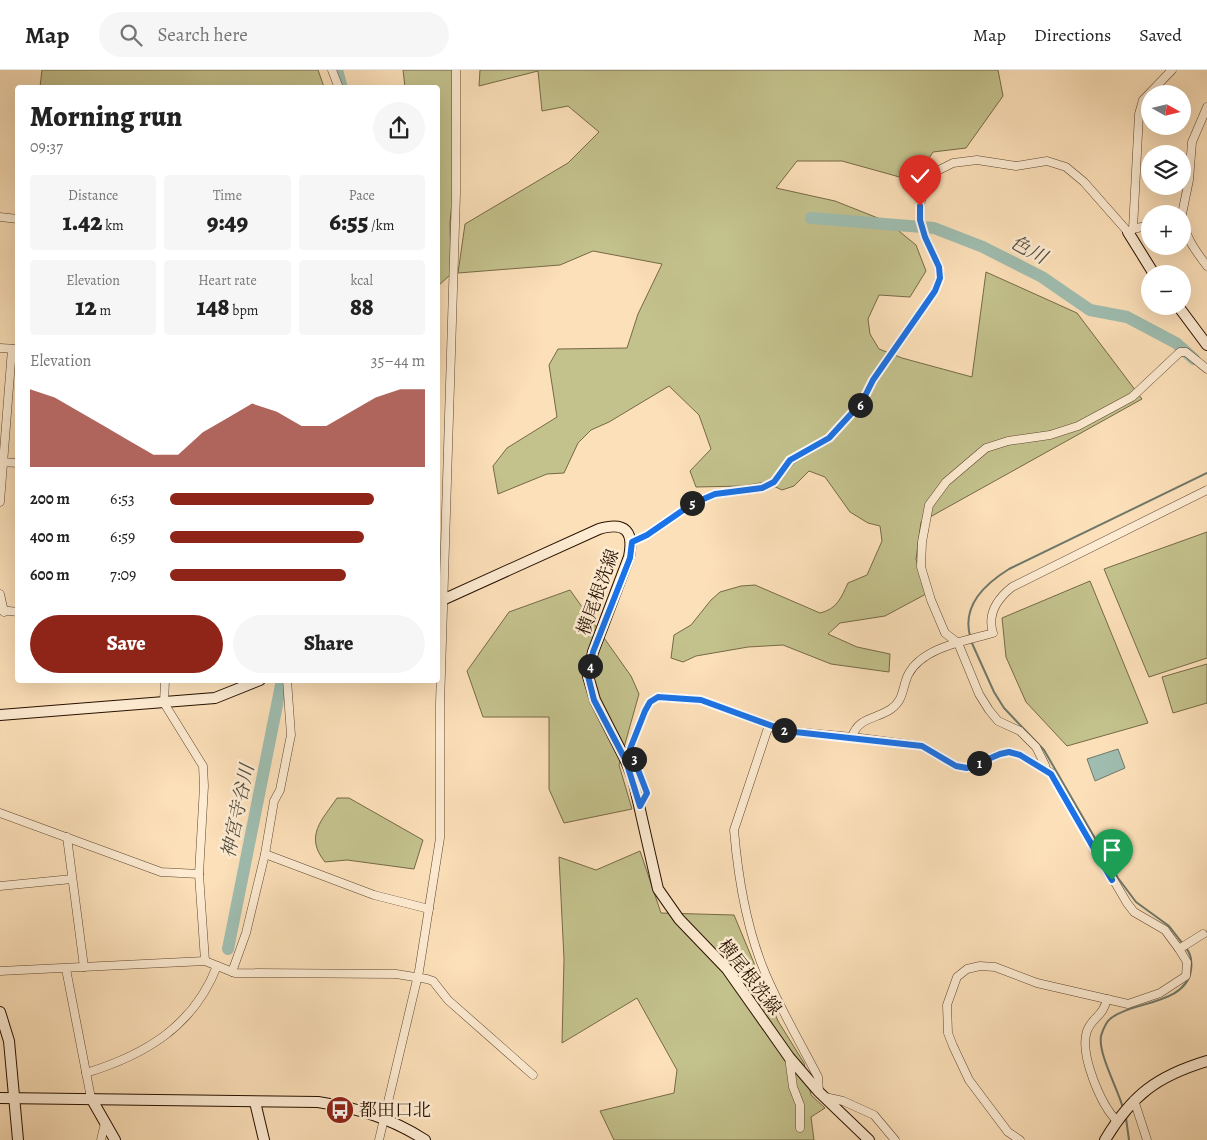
<!DOCTYPE html>
<html lang="en">
<head>
<meta charset="utf-8">
<style>
  body { margin:0; font-family:Alegreya,"Noto Serif JP",serif; background:#f6f6f6; color:#222; height:100vh; display:flex; flex-direction:column; font-size:19px; white-space:nowrap }
  * { box-sizing:border-box; margin:0 }
  p { font-size:16px; color:#767676 }
  .icon { flex:none; width:28px; height:28px; fill:none; stroke:currentColor; stroke-width:2; stroke-linecap:round; stroke-linejoin:round }
  .map { position:relative; flex:1; overflow:hidden }
  .drawer { position:absolute; left:15px; top:15px; width:425px; height:598px; display:flex; flex-direction:column; background:#fff; border-radius:5px; box-shadow:0 5px 20px #0002 }
  .drawer>* { flex:none }
  .needle { width:32px; rotate:98deg }
  .tools { position:absolute; left:1141px; top:15px; display:grid; gap:10px }
  .tools a { display:grid; place-items:center; width:50px; height:50px; border-radius:50%; background:#fff; box-shadow:0 5px 20px #0002; font-size:25px }
  .pin { position:absolute; display:grid; place-items:center; width:42px; height:42px; color:#fff; margin:-51px -21px; border-radius:50% 50% 50% 0; rotate:-45deg; box-shadow:0 0 5px #0007 }
  .pin .icon { rotate:45deg }
  .km { position:absolute; width:25px; height:25px; margin:-12px; border-radius:50%; background:#222; color:#fff; font-size:14px; line-height:25px; text-align:center }
  .round { display:grid; place-items:center; flex:none; width:52px; height:52px; border-radius:26px; background:#f6f6f6 }
  .headline { display:flex; align-items:center; justify-content:space-between; height:85px; padding:0 15px }
  h1 { font-size:28px; font-weight:800; line-height:38px }
  .figures { display:grid; grid-template-columns:repeat(3,1fr); gap:8px; height:85px; padding:5px 15px }
  .figures div { display:grid; align-content:center; border-radius:5px; background:#f6f6f6; text-align:center }
  .figures b { font-size:25px; font-weight:800 }
  .figures small { font-size:14px; font-weight:400 }
  .figures p { font-size:14px }
  .chart { height:140px; padding:10px 15px }
  .chart p { display:flex; justify-content:space-between }
  .chart svg { width:100%; height:90px; margin-top:5px; fill:#8f2418; opacity:.7 }
  .primary-button { display:flex; gap:10px; margin-top:auto; padding:10px 15px }
  .primary-button a { flex:1; height:58px; border-radius:30px; background:#8f2418; color:#fff; font-size:20px; font-weight:800; line-height:58px; text-align:center }
  .primary-button a+a { background:#f6f6f6; color:#222 }
  ul { padding:0 15px; list-style:none; font-size:16px }
  li { display:grid; grid-template-columns:80px 60px 1fr; align-items:center; height:38px }
  li i { height:12px; border-radius:6px; background:#8f2418 }
  header { display:flex; align-items:center; gap:30px; box-sizing:border-box; height:70px; padding:0 25px; background:#fff; border-bottom:1px solid #e0e0e0 }
  header strong { font-size:24px }
  nav { display:flex; gap:28px; margin-inline-start:auto; font-size:18px }
  .search { width:350px; height:45px; background:#f6f6f6; display:flex; align-items:center; gap:12px; box-sizing:border-box; padding:0 18px; border-radius:28px; color:#767676; font-size:19px }
  .map>svg:first-child { display:block }
</style>
</head>
<body>
<header>
<strong>Map</strong>
<div class="search"><svg class="icon" aria-label="search" viewBox="0 0 24 24"><circle cx="10" cy="10" r="6"/><path d="M15 15l6 6"/></svg>Search here</div>
<nav><a>Map</a><a>Directions</a><a>Saved</a></nav>
</header>
<div class="map">
<svg width="1207" height="1070" viewBox="0 0 1207 1070">
  <rect width="100%" height="100%" fill="#fce0b9"/>
  <filter id="stains"><feTurbulence type="fractalNoise" baseFrequency=".004" numOctaves="4"/><feColorMatrix values="0 0 0 0 .2 0 0 0 0 .09 0 0 0 0 .02 0 0 0 .5 -.17"/></filter>
  <radialGradient id="worn" r=".72"><stop offset=".6" stop-color="#630" stop-opacity="0"/><stop offset="1" stop-color="#630" stop-opacity=".3"/></radialGradient>
  <g fill="#c3c18c" stroke="#766946">
    <polygon points="42,0 318,0 324,17 40,17"/>
    <polygon points="403,0 454,0 458,70 450,153 451,204 438,216 438,18 405,17"/>
    <path d="M480,0H998L1003,26L966,78L933,82L914,111L842,91H797L776,118L835,131L888,152L916,175L926,201L910,227L879,225L868,249L870,264L879,279L902,288L972,307L986,202L1077,243L1142,329L921,452L916,489L926,524L885,546L840,553L828,564L857,577L890,584L889,602L831,594L783,575L748,577L696,586L683,592L671,588L674,565L691,555L711,530L720,522L741,516L755,515L820,543C837,539 841,528 848,513L867,505L882,471L880,456L868,453L850,442L825,407L809,401L794,416L782,420L765,412L743,416L696,417L690,401L711,379L699,345L669,316L609,352L591,360L578,373L564,403L547,404L498,424L493,396L507,378L557,347L549,295L558,279L627,278L638,244L662,194L593,181L560,195L458,203L465,154L568,93L599,62L568,36L542,41L538,1L479,16Z"/>
    <polygon points="1207,462 1207,588 1149,607 1104,499"/>
    <polygon points="1090,511 1148,653 1067,676 1026,632 1006,587 1002,548"/>
    <polygon points="570,520 631,606 639,624 619,695 632,739 564,753 549,719 549,647 483,647 467,601 509,542"/>
    <polygon points="1207,594 1207,633 1173,643 1162,607"/>
    <path d="M337,728H349L423,770L414,799L347,790L325,792C304,766 322,750 337,728Z"/>
    <polygon points="640,781 661,843 734,845 778,951 804,993 811,1025 825,1038 811,1047 814,1070 614,1070 600,1041 674,1023 677,1000 637,928 562,973 564,889 559,787 596,800"/>
  </g>
  <polygon fill="#9fbdb0" stroke="#6f786a" points="1118,679 1125,698 1095,711 1087,689"/>
  <g fill="none" stroke-linecap="round" stroke-linejoin="round">
    <g stroke="#6f786a" stroke-width="2">
      <path d="M970,566C962,535 985,514 1009,499L1207,403"/>
      <polyline points="971,571 994,622 1004,638 1044,680 1118,808 1136,832 1169,856 1183,874"/>
      <path d="M1123,1038C1118,1019 1098,984 1101,966C1103,960 1105,953 1110,949C1131,931 1186,935 1191,900C1192,893 1191,884 1186,878"/>
      <polyline points="1126,1048 1129,1070"/>
    </g>
    <g stroke="#9fbdb0" stroke-width="12">
      <polyline points="337,0 342,18"/>
      <polyline points="811,148 934,158 983,177 1042,207 1090,240 1127,247 1176,273 1194,289"/>
      <polyline points="228,879 282,610"/>
    </g>
    <defs>
      <g id="street">
        <polyline points="332,0 339,18"/>
        <polyline points="1182,144 1189,110 1192,72 1207,37"/>
        <polyline points="0,147 18,149"/>
        <path d="M1182,147C1186,168 1194,179 1207,196"/>
        <polyline points="1133,159 1150,155"/>
        <polyline points="0,278 18,279"/>
        <polyline points="0,392 18,393"/>
        <polyline points="0,432 12,279"/>
        <polyline points="632,472 647,465 692,434 715,424 762,418 774,412 791,390 829,368 862,332 873,310 935,221 940,207 939,197 925,167 920,151 920,136 923,120 928,111 937,101 953,93 977,90 1016,96 1047,91 1066,97 1084,112 1128,162 1133,159 1139,44 1143,30 1172,0"/>
        <polyline points="0,524 4,542"/>
        <polyline points="0,540 18,542"/>
        <polyline points="165,610 164,633 203,696 204,716 199,804 205,891"/>
        <path d="M769,655L734,760C738,807 747,861 766,905C781,940 801,974 818,1007L819,1022"/>
        <polyline points="852,667 922,676 956,696 967,698 1000,684 1009,682 1020,685 1051,703 1127,833 1134,842 1165,860 1179,879"/>
        <polyline points="1046,699 1045,695 1036,677 1020,661 998,651 989,640 979,624 958,573 945,563 931,530 921,497 922,472 929,435 946,412 986,378 1008,371 1050,365 1078,356 1132,327 1180,282 1186,282 1207,299"/>
        <path d="M640,736L647,723L630,679L645,641L650,632L658,627L701,630L786,661L852,667C858,647 877,649 891,639C904,630 902,618 908,605C922,577 966,571 993,563C987,544 997,529 1012,517L1207,420"/>
        <polyline points="0,743 161,802 199,804"/>
        <polyline points="67,767 84,897"/>
        <polyline points="265,784 374,825 429,839"/>
        <polyline points="0,816 72,809"/>
        <polyline points="66,899 91,1028"/>
        <polyline points="0,901 205,891 235,903 396,904 427,909 433,911 448,930 533,1005"/>
        <polyline points="232,902 246,863 265,784 274,731 280,720 291,665 287,610"/>
        <path d="M1107,929C1103,947 1092,947 1087,961C1079,984 1101,1035 1117,1051"/>
        <polyline points="789,987 793,1017 800,1035 800,1058"/>
        <path d="M86,1003C145,985 194,956 217,896"/>
        <polyline points="825,1027 843,1031 874,1045 895,1070"/>
        <polyline points="1134,1030 1147,1070"/>
        <polyline points="101,1070 105,1053"/>
        <polyline points="379,1070 419,901 440,768 440,634 456,123 456,0"/>
        <polyline points="1020,1070 1008,1062 969,1010 953,976 948,963 947,935 957,907 967,899 980,896 995,897 1037,913 1128,934 1160,923 1186,906 1187,892 1179,879 1203,864"/>
      </g>
      <g id="secondary">
        <polyline points="1128,162 1154,204"/>
        <polyline points="1178,236 1207,275"/>
        <path d="M438,532L599,459C626,451 634,462 629,487L593,582L588,606L595,630L626,691L633,709L658,819L679,849L727,899L789,987L819,1022L869,1070"/>
        <polyline points="0,645 215,628 260,610"/>
        <polyline points="0,942 9,971 18,1070"/>
        <path d="M0,1028L318,1032C357,1038 391,1048 425,1070"/>
        <polyline points="91,1028 115,1070"/>
        <polyline points="255,1032 264,1070"/>
        <path d="M1105,1070C1132,1025 1157,1006 1207,991"/>
      </g>
    </defs>
    <use href="#street" stroke="#5d452e" stroke-width="9"/>
    <use href="#secondary" stroke="#281100" stroke-width="12"/>
    <use href="#street" stroke="#fdebd2" stroke-width="8"/>
    <use href="#secondary" stroke="#fdebd2" stroke-width="10"/>
  </g>
  <g fill="none" stroke-linecap="round" stroke-linejoin="round">
    <defs>
      <polyline id="route" points="920,136 920,150 925,167 939,197 940,208 935,221 873,310 862,332 829,368 790,390 774,412 762,418 715,424 692,434 647,465 632,472 630,488 593,582 588,606 594,630 626,691 640,736 647,723 630,679 645,641 650,632 658,627 701,630 786,661 922,676 956,696 967,698 1000,684 1009,682 1020,685 1051,704 1112,810"/>
    </defs>
    <use href="#route" stroke="#fff" stroke-width="10"/>
    <use href="#route" stroke="#1a73e8" stroke-width="6"/>
  </g>
  <defs>
    <symbol id="bus-disc" viewBox="-11 -11 22 22"><circle r="9.5" fill="#8f2418" stroke="#fdebd2"/><path d="M-5-6H5V4H4V6H2V4H-2V6H-4V4H-5ZM-3.5-4V0h7V-4ZM-3.5 1.2v1.5H-2V1.2ZM2 1.2v1.5H3.5V1.2Z" fill="#fff"/></symbol>
  </defs>
  <g fill-rule="evenodd">
    <use href="#bus-disc" x="324" y="1024" width="32" height="32"/>
  </g>
  <g text-anchor="middle" stroke-width="5" stroke-linejoin="round" paint-order="stroke">
    <g font-size="18" fill="#281100" stroke="#fdebd2">
      <text transform="translate(598 522) rotate(-70)" y="6">横尾根洗線</text>
      <text transform="translate(750 907) rotate(52)" y="6">横尾根洗線</text>
    </g>
    <g font-size="18" fill="#281100" stroke="#fdebd2" text-anchor="start">
      <text x="359" y="1046">都田口北</text>
    </g>
    <g font-size="19" font-style="italic" fill="#524d3e" stroke="#fdebd2">
      <text transform="translate(1029 179) rotate(28)" y="7">色川</text>
      <text transform="translate(237 741) rotate(-78)" y="7">神宮寺谷川</text>
    </g>
  </g>
  <rect width="100%" height="100%" filter="url(#stains)"/>
  <rect width="100%" height="100%" fill="url(#worn)"/>
</svg>
<div class="tools">
<a><svg class="needle" viewBox="-14 -14 28 28"><path d="M0-13l5 13h-10z" fill="#e53935"/><path d="M0 13l5-13h-10z" fill="#767676"/></svg></a>
<a><svg class="icon" aria-label="layers" viewBox="0 0 24 24"><path d="M12 4l9 5-9 5-9-5zM3 14l9 5 9-5"/></svg></a>
<a>+</a>
<a>−</a>
</div>
<div class="pin" style="left:1112px;top:810px;background:#1e9e55"><svg class="icon" aria-label="arrive" viewBox="0 0 24 24"><path d="M6 21V4h12l-3 4 3 4H6"/></svg></div>
<div class="pin" style="left:920px;top:136px;background:#d93025"><svg class="icon" aria-label="check" viewBox="0 0 24 24"><path d="M5 12l5 5 9-10"/></svg></div>
<b class="km" style="left:979px;top:693px">1</b>
<b class="km" style="left:784px;top:660px">2</b>
<b class="km" style="left:634px;top:689px">3</b>
<b class="km" style="left:590px;top:596px">4</b>
<b class="km" style="left:692px;top:433px">5</b>
<b class="km" style="left:860px;top:335px">6</b>
<section class="drawer">
<div class="headline"><div><h1>Morning run</h1><p>09:37</p></div><a class="round"><svg class="icon" aria-label="share" viewBox="0 0 24 24"><path d="M12 15V3M7 8l5-5 5 5M5 13v7h14v-7"/></svg></a></div>
<div class="figures">
<div><p>Distance</p><b>1.42<small> km</small></b></div>
<div><p>Time</p><b>9:49</b></div>
<div><p>Pace</p><b>6:55<small> /km</small></b></div>
</div>
<div class="figures">
<div><p>Elevation</p><b>12<small> m</small></b></div>
<div><p>Heart rate</p><b>148<small> bpm</small></b></div>
<div><p>kcal</p><b>88</b></div>
</div>
<div class="chart"><p><span>Elevation</span>35–44 m</p>
<svg viewBox="0 0 160 44" preserveAspectRatio="none"><path d="M0 44V6L10 10L20 17L30 24L40 31L50 38L60 38L70 27L80 20L90 13L100 17L110 24L120 24L130 17L140 10L150 6L160 6V44z"/></svg>
</div>
<ul>
<li><b>200 m</b>6:53<i style="width:80%"></i></li>
<li><b>400 m</b>6:59<i style="width:76%"></i></li>
<li><b>600 m</b>7:09<i style="width:69%"></i></li>
</ul>
<div class="primary-button"><a>Save</a><a>Share</a></div>
</section>
</div>
</body>
</html>
